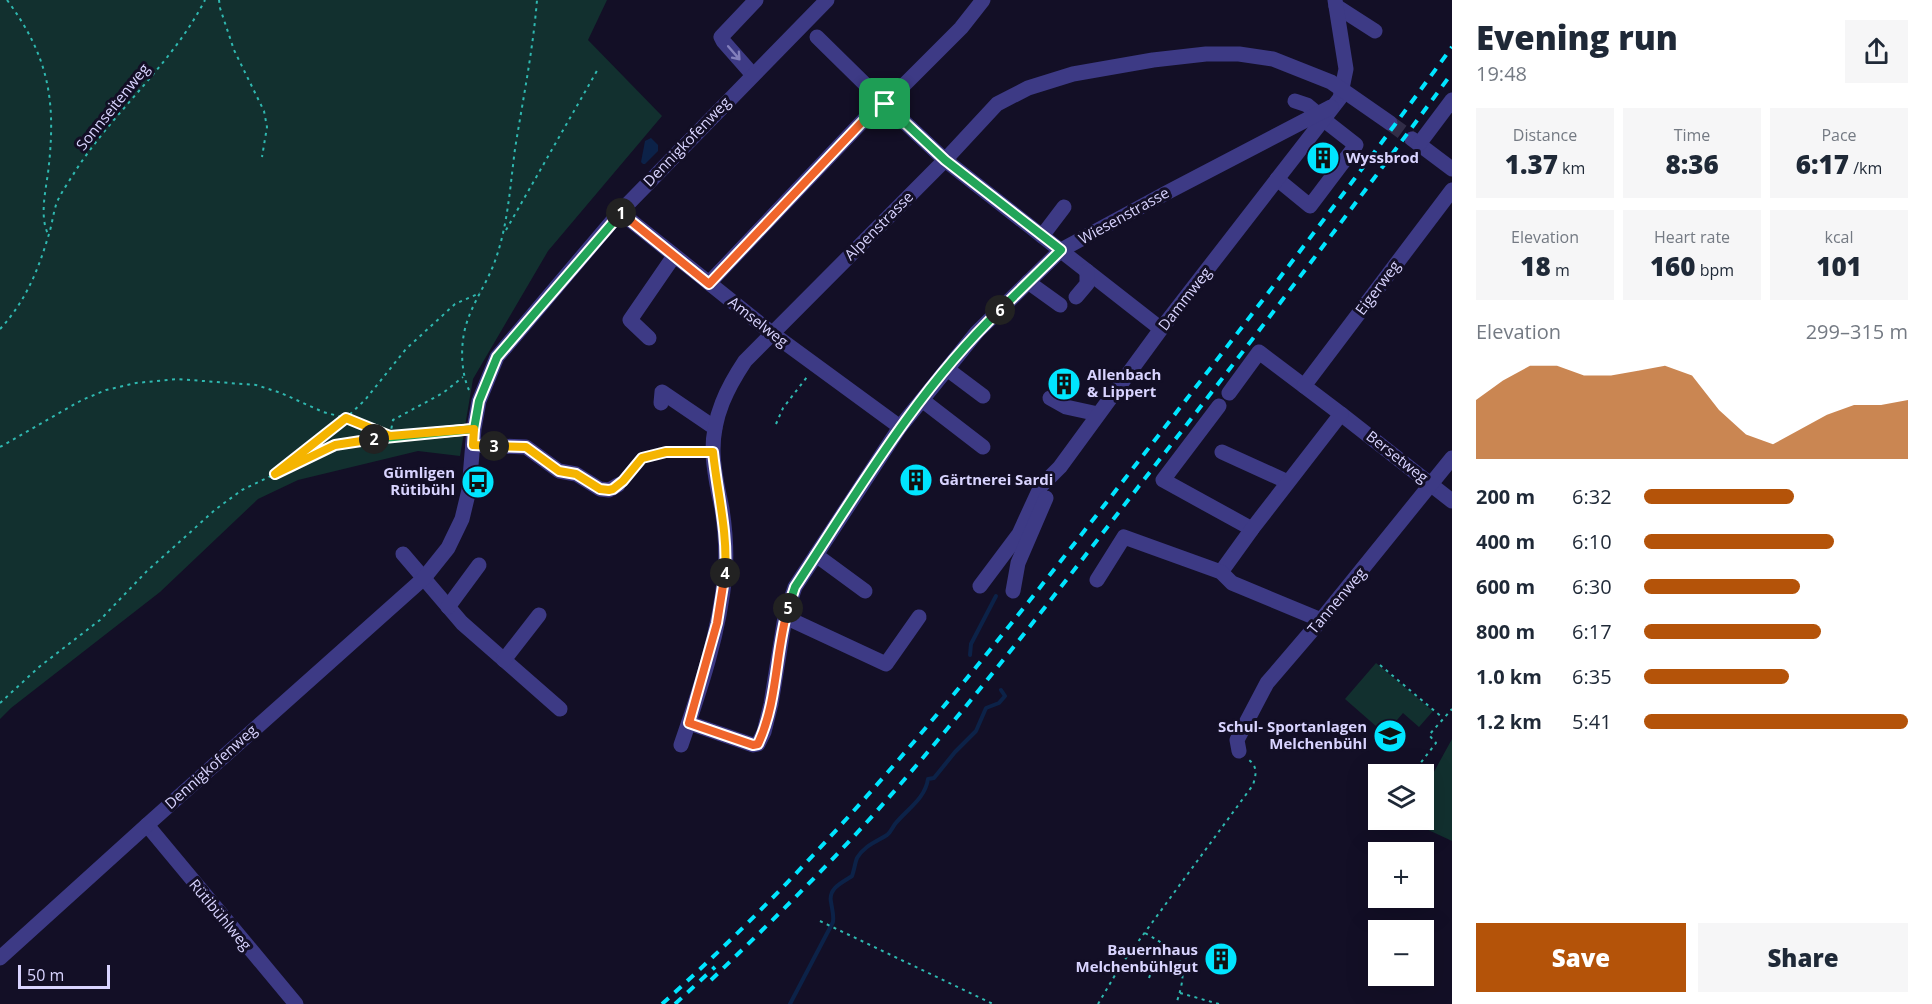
<!DOCTYPE html>
<html lang="en">
<head>
<meta charset="utf-8">
<style>
  body { margin:0; font-family:"Open Sans",sans-serif; background:#f6f6f7; color:#1f2937; height:100vh; display:flex; flex-direction:column; font-size:22px; white-space:nowrap }
  * { box-sizing:border-box; margin:0 }
  p { font-size:20px; color:#747a83 }
  .icon { flex:none; width:33px; height:33px; fill:none; stroke:currentColor; stroke-width:2; stroke-linecap:round; stroke-linejoin:round }
  .map { position:relative; flex:1; overflow:hidden }
  .sheet { display:flex; flex-direction:column; background:#fff; width:480px }
  .sheet>* { flex:none }
  .buttons { position:absolute; left:1368px; top:764px; display:grid; gap:12px }
  .buttons a { display:grid; place-items:center; width:66px; height:66px; border-radius:0px; background:#fff; box-shadow:0 6px 24px #0002; font-size:30px }
  .scale { position:absolute; left:18px; bottom:15px; width:92px; box-sizing:border-box; padding-left:6px; border:3px solid #d9d4ff; border-top:0; font-size:16px; line-height:21px; white-space:nowrap; color:#d9d4ff; -webkit-text-stroke:4px #130f26; paint-order:stroke }
  .pin { position:absolute; display:grid; place-items:center; width:51px; height:51px; color:#fff; margin:-26px; border-radius:12px; box-shadow:0 3px 9px #0006 }
  .km { position:absolute; width:30px; height:30px; margin:-15px; border-radius:50%; background:#222; color:#fff; font-size:16px; line-height:30px; text-align:center }
  .round { display:grid; place-items:center; flex:none; width:63px; height:63px; border-radius:0px; background:#f6f6f7 }
  .head { display:flex; align-items:center; justify-content:space-between; height:102px; padding:0 24px }
  h1 { font-size:33px; font-weight:800; line-height:45px }
  .stats { display:grid; grid-template-columns:repeat(3,1fr); gap:9px; height:102px; padding:6px 24px }
  .stats div { display:grid; align-content:center; border-radius:0px; background:#f6f6f7; text-align:center }
  .stats b { font-size:26px; font-weight:800 }
  .stats small { font-size:16px; font-weight:400 }
  .stats p { font-size:16px }
  .chart { height:168px; padding:12px 24px }
  .chart p { display:flex; justify-content:space-between }
  .chart svg { width:100%; height:108px; margin-top:6px; fill:#b45309; opacity:.7 }
  .action { display:flex; gap:12px; margin-top:auto; padding:12px 24px }
  .action a { flex:1; height:69px; border-radius:0px; background:#b45309; color:#fff; font-size:24px; font-weight:800; line-height:69px; text-align:center }
  .action a+a { background:#f6f6f7; color:#1f2937 }
  ul { padding:0 24px; list-style:none; font-size:20px }
  li { display:grid; grid-template-columns:96px 72px 1fr; align-items:center; height:45px }
  li i { height:15px; border-radius:8px; background:#b45309 }
  main { display:flex; flex:1; min-height:0 }
  .map>svg:first-child { display:block }
</style>
</head>
<body>
<main>
<div class="map">
<svg width="1452" height="1004" viewBox="0 0 1452 1004">
  <rect width="100%" height="100%" fill="#130f26"/>
  <g fill="#12302f">
    <polygon points="0,0 607,0 588,40 662,116 548,251 473,379 460,456 418,451 298,480 258,499 160,592 11,708 0,719"/>
    <polygon points="1376,663 1433,711 1419,727 1403,713 1385,734 1345,699"/>
    <polygon points="1452,739 1452,841 1407,820 1424,819 1424,790"/>
  </g>
  <polygon fill="#0c2248" points="651,138 658,145 658,151 645,164 643,164 641,162 645,141"/>
  <g fill="none" stroke-linecap="round" stroke-linejoin="round">
    <g stroke="#0c2248" stroke-width="4">
      <polyline points="970,655 971,644 996,596"/>
      <path d="M790,1004L833,922C834,914 832,909 831,902C828,888 843,882 852,876C854,871 855,863 857,858C864,846 876,842 887,835C891,832 892,828 895,824C907,809 925,799 928,779L934,778L955,752L976,731L986,708L999,703L1005,696L1001,690"/>
    </g>
    <polyline stroke="#312d47" stroke-width="15" stroke-dasharray="15 8" stroke-linecap="butt" points="1390,123 1412,139"/>
    <g stroke="#2fb8b0" stroke-width="2" stroke-dasharray="3 4.5" stroke-linecap="butt">
      <path d="M7,0C47,54 56,97 49,164C47,187 38,216 49,236"/>
      <polyline points="219,0 220,8 234,50 264,111 267,127 262,157"/>
      <polyline points="506,230 598,69"/>
      <path d="M0,329C25,302 38,271 48,237C52,226 53,213 57,202C62,191 70,180 76,170C115,110 172,64 205,0"/>
      <path d="M469,390C460,370 460,340 468,319C475,299 488,281 495,261C508,225 510,187 515,149C523,99 533,50 537,0"/>
      <polyline points="776,424 783,408 807,377"/>
      <polyline points="390,436 393,420 443,393 463,377"/>
      <polyline points="0,447 82,400 106,390 136,383 177,379 256,385 281,393 323,412 346,418 387,435"/>
      <polyline points="279,470 346,418 365,400 406,349 455,304 480,293"/>
      <polyline points="628,475 642,458 666,452 701,452"/>
      <polyline points="1380,665 1443,718"/>
      <polyline points="0,703 39,667 100,620 147,571 216,509 242,490 335,445 390,436 459,430"/>
      <polyline points="1412,774 1436,743 1429,735 1452,709"/>
      <polyline points="820,921 993,1004"/>
      <path d="M1145,933C1180,953 1191,962 1176,1004"/>
      <polyline points="1149,978 1162,944"/>
      <polyline points="1180,993 1219,1004"/>
      <path d="M1098,1004L1121,965L1253,785C1256,775 1258,767 1249,760"/>
    </g>
    <g stroke="#3d3a85" stroke-width="15">
      <polyline points="1336,6 1375,31"/>
      <polyline points="817,37 874,93 880,103 885,104 945,160 1161,329"/>
      <polyline points="753,75 723,41 721,37 756,0"/>
      <polyline points="1295,101 1307,105 1319,115"/>
      <polyline points="885,104 961,28 983,0"/>
      <polyline points="1412,139 1452,169"/>
      <polyline points="1419,144 1452,100"/>
      <polyline points="1277,179 1310,206 1356,145 1324,120"/>
      <polyline points="620,212 773,334 900,427"/>
      <polyline points="1042,236 1064,207"/>
      <polyline points="1028,282 1060,305"/>
      <polyline points="709,283 880,103"/>
      <polyline points="1076,297 1087,284 1087,271"/>
      <polyline points="649,338 630,320 674,256"/>
      <polyline points="947,369 983,396"/>
      <polyline points="1229,393 1259,352 1304,386"/>
      <polyline points="1050,398 1066,407 1098,414"/>
      <polyline points="922,400 983,447"/>
      <polyline points="661,403 662,392 715,428"/>
      <polyline points="1219,406 1163,480 1252,529"/>
      <polyline points="1341,414 1452,501"/>
      <polyline points="473,445 526,447 559,471 576,474 600,489 609,490 618,485"/>
      <polyline points="1222,452 1288,482"/>
      <polyline points="403,554 462,623 560,709"/>
      <polyline points="816,555 865,591"/>
      <polyline points="1221,572 1252,529 1341,414 1304,386 1452,190"/>
      <polyline points="1097,580 1124,537 1221,572 1232,583 1321,620"/>
      <polyline points="980,586 1019,534 1041,486 1060,467 1161,329 1340,98 1346,69 1335,0"/>
      <polyline points="1013,591 1018,563 1046,498"/>
      <polyline points="448,607 479,565"/>
      <polyline points="785,617 886,664 919,617"/>
      <polyline points="504,660 539,615"/>
      <polyline points="689,723 753,745 758,744 764,732 771,704 785,617 795,587 900,427 977,332 1061,250 1168,192 1331,107"/>
      <path d="M681,745C700,690 720,631 725,573C727,552 725,529 722,509C718,489 713,470 713,450C713,416 727,388 745,361L945,160L997,104L1028,88L1073,74L1153,60L1206,54H1239L1273,59L1331,82L1390,123"/>
      <polyline points="1239,751 1237,740 1267,683 1321,620 1452,458"/>
      <polyline points="147,825 296,1004"/>
      <polyline points="0,958 147,825 424,578 448,548 462,519 469,490 474,429 479,401 497,357 620,212 827,0"/>
    </g>
    <g stroke="#00e5ff" stroke-width="4" stroke-dasharray="9 8" stroke-linecap="butt">
      <path d="M711,980C768,925 824,870 876,812C969,707 1054,596 1139,486C1245,350 1350,212 1452,73"/>
      <path d="M662,1004C835,849 978,668 1120,485C1232,341 1344,195 1452,47"/>
      <polyline points="675,1004 715,967"/>
    </g>
  </g>
  <defs><path id="oneway-shaft" d="M-6 0H5M1.5-3L5.5 0L1.5 3" fill="none" stroke-width="1.6" stroke-linecap="round" stroke-linejoin="round" transform="scale(1.5)"/></defs>
  <use stroke="#837fbc" href="#oneway-shaft" transform="translate(734 53) rotate(49)"/>
  <g fill="none" stroke-linecap="round" stroke-linejoin="round">
    <defs>
      <polyline id="split-1" points="621,213 709,284 880,103 885,104"/>
      <polyline id="split-2" points="374,439 474,429 479,401 497,357 621,213"/>
      <polyline id="split-3" points="374,439 335,445 275,474 346,418 390,436 474,429 473,445 494,446"/>
      <path id="split-4" d="M494,446L526,447L559,471L576,474L600,489L609,490L613,489L623,481L642,458L666,452H713C717,492 728,532 725,573"/>
      <path id="split-5" d="M725,573L717,623L689,723L753,745L758,744C778,701 775,653 788,608"/>
      <path id="split-6" d="M788,608L795,587C858,491 917,390 1000,310"/>
      <polyline id="split-7" points="885,104 945,160 1061,250 1000,310"/>
    </defs>
    <use href="#split-1" stroke="#fff" stroke-width="12"/>
    <use href="#split-2" stroke="#fff" stroke-width="12"/>
    <use href="#split-3" stroke="#fff" stroke-width="12"/>
    <use href="#split-4" stroke="#fff" stroke-width="12"/>
    <use href="#split-5" stroke="#fff" stroke-width="12"/>
    <use href="#split-6" stroke="#fff" stroke-width="12"/>
    <use href="#split-7" stroke="#fff" stroke-width="12"/>
    <use href="#split-1" stroke="#f0652b" stroke-width="8"/>
    <use href="#split-2" stroke="#22a559" stroke-width="8"/>
    <use href="#split-3" stroke="#f5b400" stroke-width="8"/>
    <use href="#split-4" stroke="#f5b400" stroke-width="8"/>
    <use href="#split-5" stroke="#f0652b" stroke-width="8"/>
    <use href="#split-6" stroke="#22a559" stroke-width="8"/>
    <use href="#split-7" stroke="#22a559" stroke-width="8"/>
  </g>
  <defs>
    <symbol id="building-disc" viewBox="-11 -11 22 22"><circle r="9.5" fill="#00e5ff" stroke="#130f26"/><path d="M-4-6H4V6H1V3H-1V6H-4ZM-2.5-4.3h1.7v1.8h-1.7ZM.8-4.3h1.7v1.8H.8ZM-2.5-1h1.7V.8h-1.7ZM.8-1h1.7V.8H.8Z" fill="#111"/></symbol>
    <symbol id="bus-disc" viewBox="-11 -11 22 22"><circle r="9.5" fill="#00e5ff" stroke="#130f26"/><path d="M-5-6H5V4H4V6H2V4H-2V6H-4V4H-5ZM-3.5-4V0h7V-4ZM-3.5 1.2v1.5H-2V1.2ZM2 1.2v1.5H3.5V1.2Z" fill="#111"/></symbol>
    <symbol id="school-disc" viewBox="-11 -11 22 22"><circle r="9.5" fill="#00e5ff" stroke="#130f26"/><path d="M0-5L7-2L0 1L-7-2ZM-4 1L0 2.5L4 1V4Q0 6-4 4Z" fill="#111"/></symbol>
  </defs>
  <g fill-rule="evenodd">
    <use href="#building-disc" x="1304" y="139" width="38" height="38"/>
    <use href="#building-disc" x="1045" y="365" width="38" height="38"/>
    <use href="#building-disc" x="897" y="461" width="38" height="38"/>
    <use href="#bus-disc" x="459" y="463" width="38" height="38"/>
    <use href="#school-disc" x="1371" y="717" width="38" height="38"/>
    <use href="#building-disc" x="1202" y="940" width="38" height="38"/>
  </g>
  <g text-anchor="middle" stroke-width="6" stroke-linejoin="round" paint-order="stroke">
    <g font-size="15" fill="#d9d4ff" stroke="#130f26">
      <text transform="translate(113 107) rotate(-51)" y="5">Sonnseitenweg</text>
      <text transform="translate(687 142) rotate(-46)" y="5">Dennigkofenweg</text>
      <text transform="translate(1124 216) rotate(-29)" y="5">Wiesenstrasse</text>
      <text transform="translate(879 226) rotate(-45)" y="5">Alpenstrasse</text>
      <text transform="translate(1378 288) rotate(-53)" y="5">Eigerweg</text>
      <text transform="translate(1185 299) rotate(-52)" y="5">Dammweg</text>
      <text transform="translate(758 322) rotate(38)" y="5">Amselweg</text>
      <text transform="translate(1397 457) rotate(38)" y="5">Bersetweg</text>
      <text transform="translate(1337 601) rotate(-50)" y="5">Tannenweg</text>
      <text transform="translate(211 767) rotate(-42)" y="5">Dennigkofenweg</text>
      <text transform="translate(220 915) rotate(50)" y="5">Rütibühlweg</text>
    </g>
    <g font-size="15" font-weight="bold" fill="#d9d4ff" stroke="#130f26" text-anchor="start">
      <text x="1346" y="163">Wyssbrod</text>
      <text x="1087" y="380">Allenbach<tspan x="1087" dy="17">&amp; Lippert</tspan></text>
      <text x="455" y="478" text-anchor="end">Gümligen<tspan x="455" dy="17">Rütibühl</tspan></text>
      <text x="939" y="485">Gärtnerei Sardi</text>
      <text x="1367" y="732" text-anchor="end">Schul- Sportanlagen<tspan x="1367" dy="17">Melchenbühl</tspan></text>
      <text x="1198" y="955" text-anchor="end">Bauernhaus<tspan x="1198" dy="17">Melchenbühlgut</tspan></text>
    </g>
  </g>
</svg>
<div class="buttons">
<a><svg class="icon" aria-label="layers" viewBox="0 0 24 24"><path d="M12 4l9 5-9 5-9-5zM3 14l9 5 9-5"/></svg></a>
<a>+</a>
<a>−</a>
</div>
<div class="scale">50 m</div>
<div class="pin" style="left:885px;top:104px;background:#1e9e55"><svg class="icon" aria-label="arrive" viewBox="0 0 24 24"><path d="M6 21V4h12l-3 4 3 4H6"/></svg></div>
<b class="km" style="left:621px;top:213px">1</b>
<b class="km" style="left:374px;top:439px">2</b>
<b class="km" style="left:494px;top:446px">3</b>
<b class="km" style="left:725px;top:573px">4</b>
<b class="km" style="left:788px;top:608px">5</b>
<b class="km" style="left:1000px;top:310px">6</b>
</div>
<section class="sheet">
<div class="head"><div><h1>Evening run</h1><p>19:48</p></div><a class="round"><svg class="icon" aria-label="share" viewBox="0 0 24 24"><path d="M12 15V3M7 8l5-5 5 5M5 13v7h14v-7"/></svg></a></div>
<div class="stats">
<div><p>Distance</p><b>1.37<small> km</small></b></div>
<div><p>Time</p><b>8:36</b></div>
<div><p>Pace</p><b>6:17<small> /km</small></b></div>
</div>
<div class="stats">
<div><p>Elevation</p><b>18<small> m</small></b></div>
<div><p>Heart rate</p><b>160<small> bpm</small></b></div>
<div><p>kcal</p><b>101</b></div>
</div>
<div class="chart"><p><span>Elevation</span>299–315 m</p>
<svg viewBox="0 0 160 44" preserveAspectRatio="none"><path d="M0 44V20L10 12L20 6L30 6L40 10L50 10L60 8L70 6L80 10L90 24L100 34L110 38L120 32L130 26L140 22L150 22L160 20V44z"/></svg>
</div>
<ul>
<li><b>200 m</b>6:32<i style="width:57%"></i></li>
<li><b>400 m</b>6:10<i style="width:72%"></i></li>
<li><b>600 m</b>6:30<i style="width:59%"></i></li>
<li><b>800 m</b>6:17<i style="width:67%"></i></li>
<li><b>1.0 km</b>6:35<i style="width:55%"></i></li>
<li><b>1.2 km</b>5:41<i style="width:100%"></i></li>
</ul>
<div class="action"><a>Save</a><a>Share</a></div>
</section>
</main>
</body>
</html>
